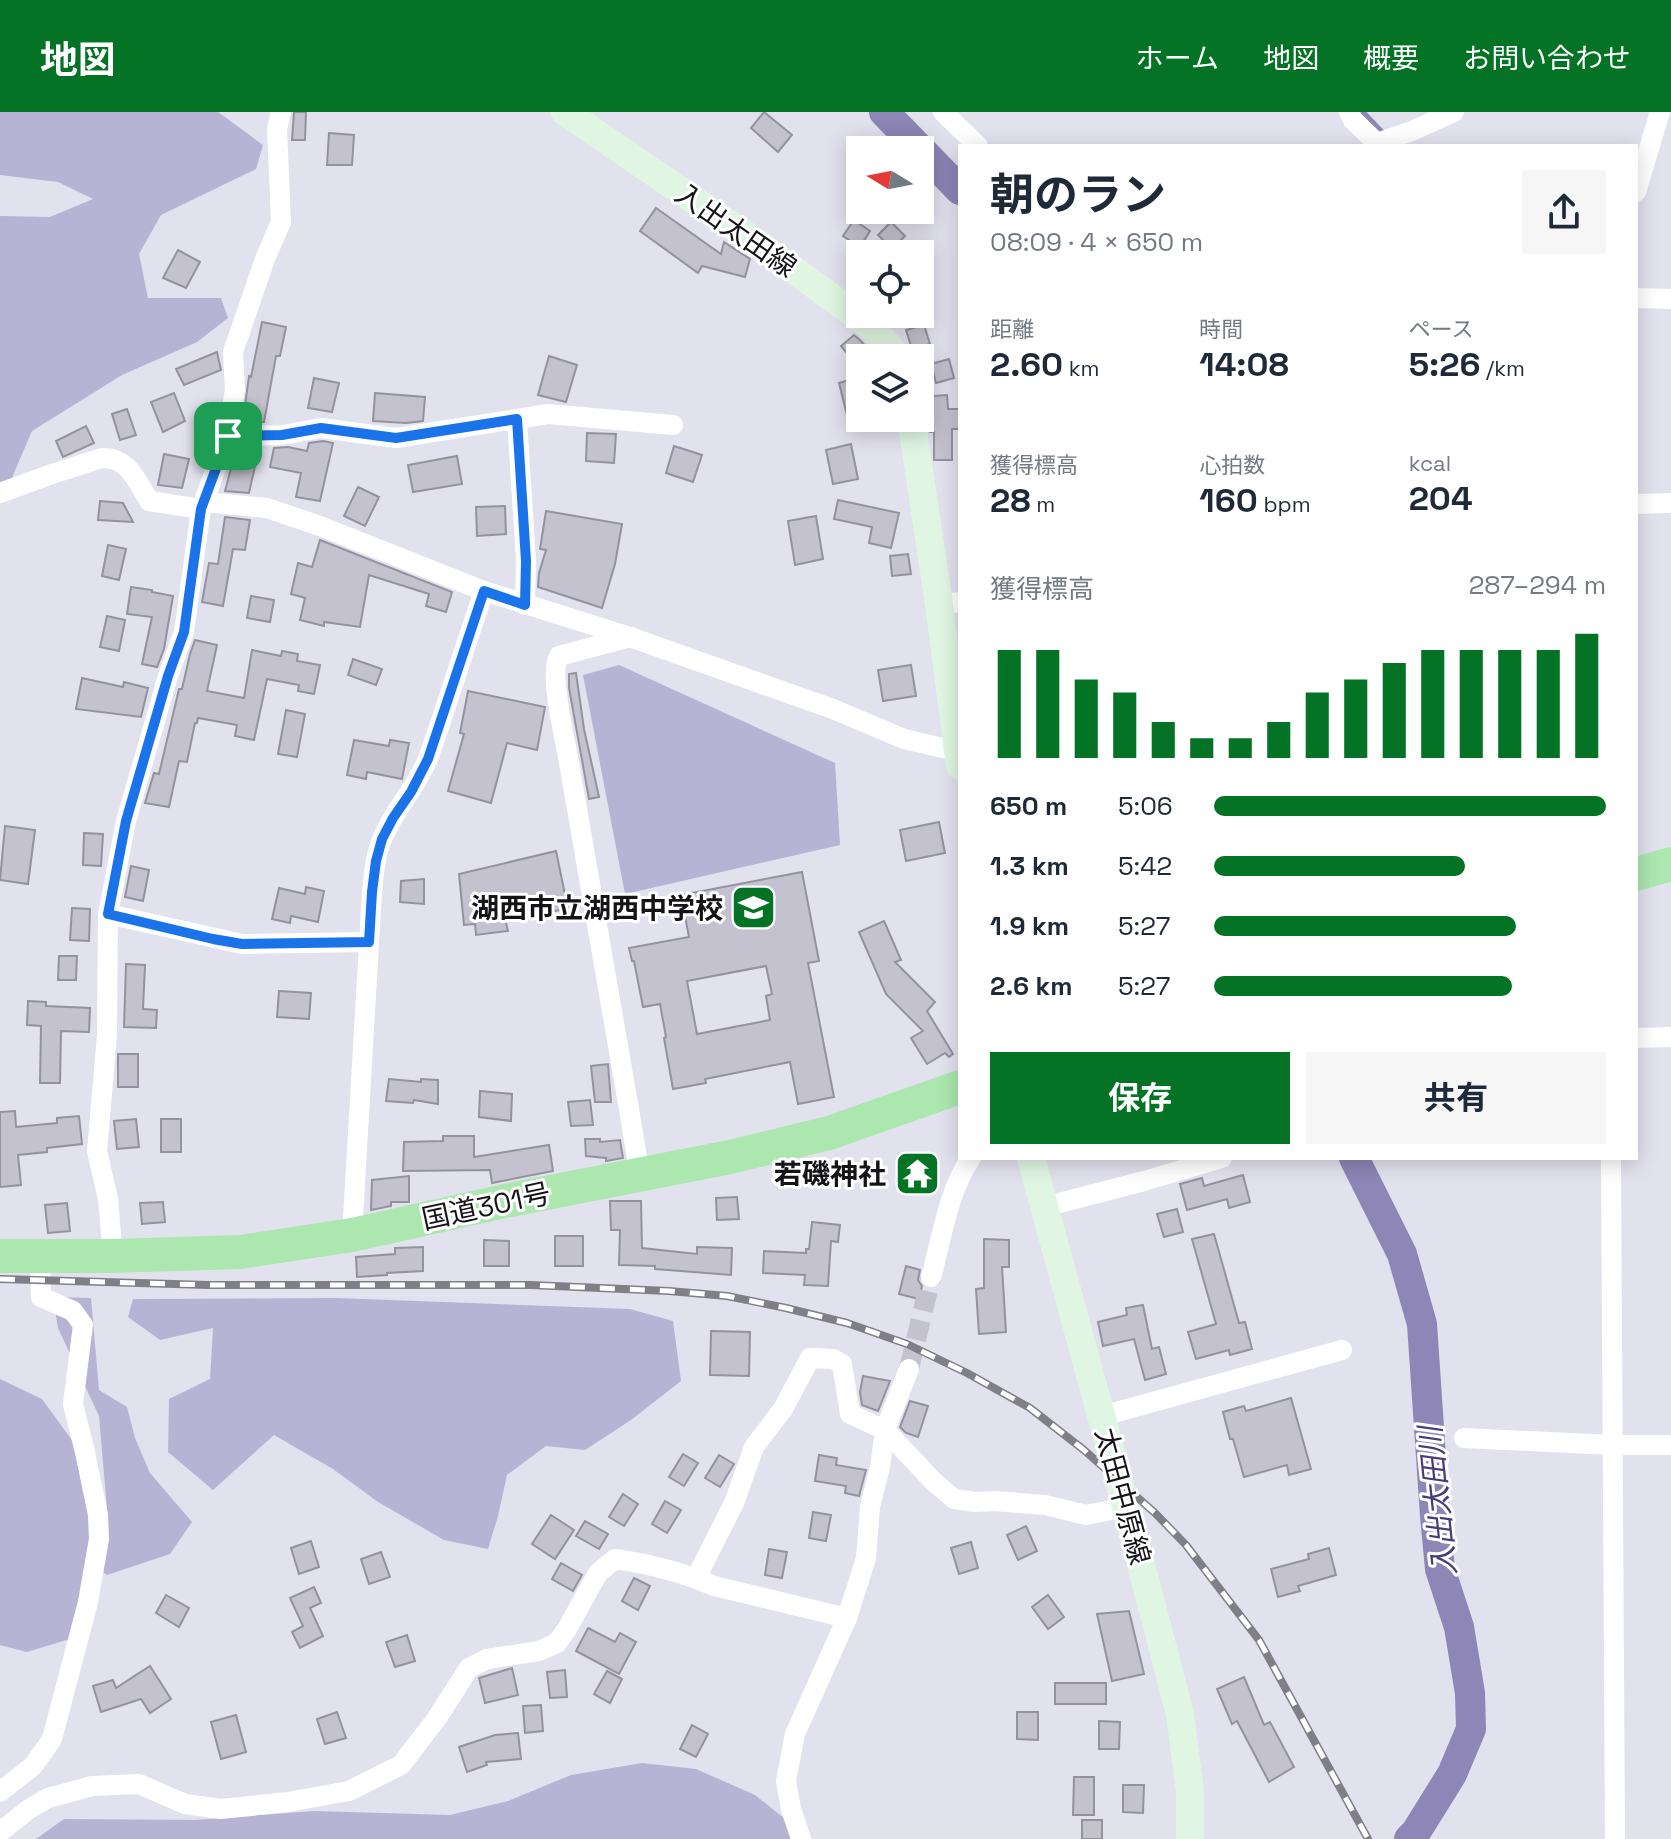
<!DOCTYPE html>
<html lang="ja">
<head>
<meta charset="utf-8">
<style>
  body { margin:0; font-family:"Space Grotesk","Noto Sans JP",sans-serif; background:#f6f6f7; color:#1f2937; height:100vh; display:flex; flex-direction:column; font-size:30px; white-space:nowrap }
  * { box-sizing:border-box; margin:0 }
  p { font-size:26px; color:#747a83 }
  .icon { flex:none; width:44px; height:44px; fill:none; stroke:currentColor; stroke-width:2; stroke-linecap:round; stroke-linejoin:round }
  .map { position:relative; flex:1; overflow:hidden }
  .sheet { position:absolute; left:958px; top:32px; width:680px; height:1016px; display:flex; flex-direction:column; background:#fff; border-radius:0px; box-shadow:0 4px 20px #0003 }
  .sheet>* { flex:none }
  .needle { width:52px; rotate:280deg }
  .fabs { position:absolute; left:846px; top:24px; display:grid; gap:16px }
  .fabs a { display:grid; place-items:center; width:88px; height:88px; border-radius:0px; background:#fff; box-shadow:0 4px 20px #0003; font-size:40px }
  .pin { position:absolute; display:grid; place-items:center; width:68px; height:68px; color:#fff; margin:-34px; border-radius:16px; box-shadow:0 4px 12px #0006 }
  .round { display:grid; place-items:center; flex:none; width:84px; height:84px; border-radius:0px; background:#f6f6f7 }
  .overview { display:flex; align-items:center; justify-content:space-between; height:136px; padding:0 32px }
  h1 { font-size:44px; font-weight:700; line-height:60px }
  .figures { display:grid; grid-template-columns:repeat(3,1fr); gap:12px; height:136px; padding:8px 32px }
  .figures div { display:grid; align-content:center }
  .figures b { font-size:34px; font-weight:700 }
  .figures small { font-size:22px; font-weight:400 }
  .figures p { font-size:22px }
  .chart { height:224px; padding:16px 32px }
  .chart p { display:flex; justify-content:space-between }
  .chart svg { width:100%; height:144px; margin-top:8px; stroke:#047325; stroke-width:6 }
  .cta { display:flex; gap:16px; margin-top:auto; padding:16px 32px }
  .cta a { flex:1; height:92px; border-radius:0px; background:#047325; color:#fff; font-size:32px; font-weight:700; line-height:92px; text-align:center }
  .cta a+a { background:#f6f6f7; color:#1f2937 }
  ul { padding:0 32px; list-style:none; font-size:26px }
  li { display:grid; grid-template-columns:128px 96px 1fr; align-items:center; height:60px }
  li i { height:20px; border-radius:10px; background:#047325 }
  header { display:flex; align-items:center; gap:48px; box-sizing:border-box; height:112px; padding:0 40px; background:#047325; color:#fff }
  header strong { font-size:38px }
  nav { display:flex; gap:44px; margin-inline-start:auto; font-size:28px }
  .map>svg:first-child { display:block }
</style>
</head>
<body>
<header>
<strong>地図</strong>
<nav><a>ホーム</a><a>地図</a><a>概要</a><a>お問い合わせ</a></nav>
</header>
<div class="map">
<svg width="1671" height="1727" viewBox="0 0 1671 1727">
  <rect width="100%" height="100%" fill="#e2e1ee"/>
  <g fill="#b7b3d4">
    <polygon points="0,0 218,0 263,33 256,57 161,103 139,142 148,186 221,186 228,206 197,230 122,263 32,319 11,368 0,373 0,104 50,105 93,87 58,70 0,63"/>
    <polygon points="619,553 835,651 840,733 625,782 583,563"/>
    <polygon points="53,1185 91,1186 99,1278 127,1295 135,1326 150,1361 192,1410 170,1442 107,1463 97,1456 108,1408 99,1304 58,1216"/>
    <polygon points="336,1186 630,1197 673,1209 681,1269 631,1308 585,1338 546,1334 507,1363 498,1404 488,1437 444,1428 378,1390 333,1357 274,1323 213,1378 168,1340 169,1287 210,1267 213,1216 160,1228 128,1205 133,1187"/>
    <polygon points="0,1267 42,1287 74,1331 94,1400 73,1526 27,1540 0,1533"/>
    <polygon points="642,1651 696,1657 755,1683 794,1714 800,1727 36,1727 64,1707 196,1708 314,1699 450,1703 508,1689 571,1663"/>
  </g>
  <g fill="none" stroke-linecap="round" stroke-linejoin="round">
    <polyline stroke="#8d86b6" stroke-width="5" points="1363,0 1384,22"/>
    <g stroke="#8d86b6" stroke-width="30">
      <polyline points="884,0 960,78"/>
      <polyline points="1354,1046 1402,1142 1422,1212 1435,1404 1440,1457 1459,1515 1470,1581 1471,1617 1452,1662 1416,1720 1409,1727"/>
    </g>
  </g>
  <g fill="#c3c2ce" stroke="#93929e" stroke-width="2" fill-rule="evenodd">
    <polygon points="294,0 306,0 305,28 292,28"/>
    <polygon points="764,0 792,23 778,40 751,16"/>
    <polygon points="329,21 354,23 352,53 327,53"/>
    <polygon points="656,96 721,142 724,130 750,147 745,165 702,154 698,161 640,119"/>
    <polygon points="854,108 870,119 860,135 843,124"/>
    <polygon points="891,110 905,124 892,137 878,123"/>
    <polygon points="178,138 200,150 186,176 163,166"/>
    <polygon points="262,210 286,215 280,244 276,244 264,310 255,310 243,308 249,264 251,265"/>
    <polygon points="924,213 930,232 912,237 906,218"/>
    <polygon points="854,223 860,228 876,246 851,246 841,234"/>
    <polygon points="217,240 221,258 184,273 176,257"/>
    <polygon points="549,244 577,253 566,290 538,283"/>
    <polygon points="949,247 954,266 936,271 931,252"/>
    <polygon points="860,265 860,304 848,307 839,271"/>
    <polygon points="314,266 339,271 332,300 308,296"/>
    <polygon points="174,281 185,309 163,320 151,290"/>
    <polygon points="375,281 425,285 423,309 406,311 373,309"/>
    <polygon points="947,283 948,297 960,297 960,317 952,317 952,348 934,348 934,320 930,320 928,303 921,293 921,285"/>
    <polygon points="127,297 136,323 120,328 112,302"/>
    <polygon points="86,314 94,331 63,345 56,329"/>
    <polygon points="587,321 616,322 614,351 586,349"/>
    <polygon points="323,329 333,331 320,389 296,385 301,361 270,355 274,336 288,335 307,339 309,331"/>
    <polygon points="851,332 858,367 833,372 826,338"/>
    <polygon points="674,334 702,343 693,370 666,361"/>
    <polygon points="164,342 189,347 182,376 158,373"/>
    <polygon points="457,344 462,372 413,380 408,353"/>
    <polygon points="233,349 255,354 249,381 225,379"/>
    <polygon points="358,375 379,385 365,414 344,404"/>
    <polygon points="838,388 899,401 891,436 869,431 872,415 834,407"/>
    <polygon points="100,389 123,391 133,410 98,408"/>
    <polygon points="505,394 506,422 477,424 476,395"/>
    <polygon points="546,399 622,412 615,452 602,496 538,475 539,461 546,438 540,437"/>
    <polygon points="816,404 823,447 795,453 788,409"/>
    <polygon points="225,405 250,408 245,438 233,437 223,494 202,490 209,451 218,452"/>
    <polygon points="320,428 452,480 446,500 426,494 429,482 369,463 360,515 324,510 324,514 300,508 305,486 291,482 298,451 312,455"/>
    <polygon points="108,433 126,437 119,468 102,464"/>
    <polygon points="908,442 911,462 892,464 890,444"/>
    <polygon points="131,475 152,478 152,480 173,484 164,537 157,555 142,552 152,505 127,502"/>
    <polygon points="251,484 274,488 270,510 247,506"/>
    <polygon points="107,504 125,508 119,539 100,535"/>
    <polygon points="195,528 217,533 207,579 244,586 252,538 281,544 282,539 298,542 297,549 320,553 314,582 298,579 299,573 267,567 254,628 235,624 237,613 198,606 197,611 195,611 187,650 179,649 169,695 145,691 154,661 159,662 179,577 182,577 190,542"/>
    <polygon points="353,547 382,557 376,573 348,563"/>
    <polygon points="911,553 916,584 883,589 878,558"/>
    <polygon points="576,561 584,617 599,685 589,687 569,576 569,562"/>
    <polygon points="82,566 123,575 124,570 148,576 141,605 76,597"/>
    <polygon points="468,579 545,595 537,638 507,631 491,691 448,679 464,622 460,621"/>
    <polygon points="286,598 305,602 297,645 278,642"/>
    <polygon points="354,628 389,634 390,628 409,631 402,667 367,660 366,667 347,663"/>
    <polygon points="939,710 945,741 906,749 900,718"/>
    <polygon points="5,714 35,718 28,772 0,768"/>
    <polygon points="84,721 103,722 101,754 83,753"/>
    <polygon points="556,739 568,797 505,807 508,819 476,823 475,812 464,813 459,762"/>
    <polygon points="131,754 149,758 143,789 125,785"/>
    <path d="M802,760L819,849L808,851L834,985L798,992L790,950L705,967L706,971L673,977L664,926L666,925L660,892L643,895L634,849H632L629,836L689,825L681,783ZM766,854L772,882L766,884L770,908L697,922L687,869Z"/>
    <polygon points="424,767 424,792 400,790 401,769"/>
    <polygon points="306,775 324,779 318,810 291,804 290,811 272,807 279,776 305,782"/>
    <polygon points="72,796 90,797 89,829 70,828"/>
    <polygon points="884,809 901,848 895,850 935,890 927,899 953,942 949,945 945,941 927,952 911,926 923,919 886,882 859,820"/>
    <polygon points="59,844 77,844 76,868 58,868"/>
    <polygon points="126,852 145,853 143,897 157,898 156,916 124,915"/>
    <polygon points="279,879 311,881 309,907 277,905"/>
    <polygon points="28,889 46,890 46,894 90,896 89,920 61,919 60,971 40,971 41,914 27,913"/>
    <rect x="118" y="942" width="20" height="33"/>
    <polygon points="608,952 611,990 595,990 591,954"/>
    <polygon points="389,967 421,970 421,967 438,968 438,992 414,988 413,991 386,989"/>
    <polygon points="480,979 512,982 511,1009 479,1005"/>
    <polygon points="590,988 593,1013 571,1014 568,990"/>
    <polygon points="15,999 16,1015 57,1011 57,1006 79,1004 82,1032 47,1036 47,1040 18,1043 21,1073 0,1075 0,1000"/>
    <polygon points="136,1007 139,1035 117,1037 114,1009"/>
    <rect x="161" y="1007" width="20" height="33"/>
    <polygon points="443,1024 474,1024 474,1045 549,1033 553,1059 492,1071 490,1058 403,1059 404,1030 443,1029"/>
    <polygon points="585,1027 600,1027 600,1030 620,1028 623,1046 606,1049 606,1046 586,1044"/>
    <polygon points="1243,1063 1250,1090 1229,1096 1227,1087 1187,1098 1180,1072 1202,1066 1204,1074"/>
    <polygon points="409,1064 409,1090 391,1090 391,1094 371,1098 372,1068"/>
    <polygon points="737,1085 739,1107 717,1108 716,1086"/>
    <polygon points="610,1089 641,1089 642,1136 697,1142 697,1135 732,1136 731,1163 655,1157 655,1154 619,1153 620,1118 611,1118"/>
    <polygon points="163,1090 165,1110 142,1112 140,1091"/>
    <polygon points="67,1091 70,1119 48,1121 45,1093"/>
    <polygon points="1177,1097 1183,1120 1164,1125 1157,1102"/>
    <polygon points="812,1110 840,1113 838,1130 831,1129 828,1174 804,1173 805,1163 763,1161 764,1139 806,1141 806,1137 809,1137"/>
    <polygon points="1214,1122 1239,1211 1245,1210 1252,1237 1230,1243 1229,1238 1196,1247 1188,1220 1216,1212 1192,1127"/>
    <rect x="555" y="1124" width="28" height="30"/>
    <polygon points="984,1127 1009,1128 1009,1155 1002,1155 1006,1220 979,1222 976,1177 984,1176"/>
    <polygon points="484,1128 509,1129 509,1154 484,1154"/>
    <polygon points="423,1135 423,1159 387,1161 387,1163 357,1165 356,1145 395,1142 395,1136"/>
    <polygon points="906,1154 920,1158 918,1168 922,1174 919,1187 899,1182"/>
    <polygon points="1143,1193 1152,1237 1159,1235 1166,1262 1145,1268 1134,1227 1103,1234 1098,1210 1127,1203 1126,1196"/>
    <polygon points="711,1219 750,1220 749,1264 710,1263"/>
    <polygon points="863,1264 890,1269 878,1299 862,1293 860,1280"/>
    <polygon points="1291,1286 1311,1357 1289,1363 1287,1353 1244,1365 1233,1327 1230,1327 1223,1300 1244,1294 1246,1299"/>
    <polygon points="910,1289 928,1294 918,1325 906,1321 900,1315"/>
    <polygon points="683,1342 698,1351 684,1374 669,1365"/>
    <polygon points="719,1343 734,1352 720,1375 705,1366"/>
    <polygon points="819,1343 837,1346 836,1353 866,1358 859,1384 845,1381 846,1374 815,1369"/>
    <polygon points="623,1382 638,1392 624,1414 609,1405"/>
    <polygon points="665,1389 681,1398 667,1421 652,1412"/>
    <polygon points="813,1400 831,1403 826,1429 809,1426"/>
    <polygon points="551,1403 574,1418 555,1447 532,1432"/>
    <polygon points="585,1409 608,1422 599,1437 576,1424"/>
    <polygon points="1026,1414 1037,1439 1018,1448 1007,1423"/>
    <polygon points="311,1429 319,1455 299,1462 291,1436"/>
    <polygon points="971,1430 978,1456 959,1462 951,1436"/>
    <polygon points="1329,1436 1336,1463 1298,1474 1300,1479 1278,1485 1271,1457 1309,1447 1308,1442"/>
    <polygon points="769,1437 787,1440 782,1466 765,1463"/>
    <polygon points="381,1440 390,1465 369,1472 361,1447"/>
    <polygon points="561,1451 582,1463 573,1479 552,1467"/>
    <polygon points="634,1466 650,1474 638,1498 622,1489"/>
    <polygon points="314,1475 321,1491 310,1496 323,1524 300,1536 292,1520 303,1514 290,1486"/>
    <polygon points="166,1483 189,1496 179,1515 156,1501"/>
    <polygon points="1048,1483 1064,1505 1048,1517 1032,1495"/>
    <polygon points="1129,1499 1144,1562 1112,1569 1097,1502"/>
    <polygon points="588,1516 615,1530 620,1521 636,1530 619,1562 576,1539"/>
    <polygon points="407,1523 415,1549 395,1555 386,1530"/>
    <polygon points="150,1554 171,1587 150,1601 141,1587 101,1600 93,1574 113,1568 116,1576"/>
    <polygon points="512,1556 518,1583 485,1591 479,1566"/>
    <polygon points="565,1558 567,1585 550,1586 547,1560"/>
    <polygon points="607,1559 622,1567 610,1591 594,1582"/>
    <polygon points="1244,1565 1264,1613 1270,1610 1294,1655 1269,1670 1237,1609 1232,1612 1217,1577"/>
    <rect x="1055" y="1571" width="51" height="21"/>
    <polygon points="541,1593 543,1619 525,1621 523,1594"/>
    <polygon points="337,1600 346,1626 325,1632 317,1607"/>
    <polygon points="1017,1600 1038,1600 1038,1628 1017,1627"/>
    <polygon points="236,1603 246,1640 221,1647 211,1610"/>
    <polygon points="1099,1609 1120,1610 1119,1637 1099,1637"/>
    <polygon points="692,1613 708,1622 696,1645 680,1637"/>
    <polygon points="518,1621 521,1647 486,1650 487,1653 467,1660 459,1635 495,1623"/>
    <polygon points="1074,1665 1094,1665 1094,1703 1073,1703"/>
    <polygon points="1123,1673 1144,1673 1143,1701 1123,1700"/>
    <rect x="1082" y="1708" width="20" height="19"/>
  </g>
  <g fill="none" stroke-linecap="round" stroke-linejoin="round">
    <polyline stroke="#c3c2ce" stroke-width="20" stroke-dasharray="20 10" stroke-linecap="butt" points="909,1257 931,1165"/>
    <g stroke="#fff" stroke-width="20">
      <polyline points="943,0 978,34"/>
      <polyline points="1349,0 1353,8 1377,31"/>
      <polyline points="1379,34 1377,31 1412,19 1454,0"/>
      <polyline points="1636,80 1660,0"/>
      <polyline points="1636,186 1671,187"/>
      <polyline points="517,307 526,449 525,493"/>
      <polyline points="228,324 282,323 321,316 396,326 548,302 673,313"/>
      <path d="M0,381L52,362L102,346C128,345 137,369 149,389L201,397"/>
      <polyline points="205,390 267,396 320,414 484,479 630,525 833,597 904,627 960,640"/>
      <polyline points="1636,392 1671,391"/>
      <polyline points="939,492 960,490"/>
      <path d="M630,525L559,544C549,559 564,624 568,645C593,784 617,924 640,1064"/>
      <polyline points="108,802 242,832 369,830"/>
      <polyline points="1636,926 1671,925"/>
      <polyline points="1611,1046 1615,1727"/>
      <polyline points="1044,1095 1144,1069 1222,1046"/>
      <path d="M352,1123L372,780C374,762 375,742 383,725C395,696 418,674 429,644C448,590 465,534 484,479"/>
      <polyline points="113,1144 108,1087 97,1039 107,923 108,802 126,709 168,564 184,520 201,397 228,324 235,277 233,240 265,147 281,110 277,17 281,0"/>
      <path d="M931,1165C942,1126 948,1079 971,1046"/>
      <polyline points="1102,1304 1342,1238"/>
      <polyline points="1464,1326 1612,1333 1671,1333"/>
      <polyline points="696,1466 734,1391 754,1335 783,1297 810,1246 833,1247 842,1252 850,1302 885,1318 934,1370 954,1387 976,1390 994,1389 1045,1393 1086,1403 1126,1395"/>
      <polyline points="0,1680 33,1654 52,1627 88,1490 99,1427 98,1403 85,1340 73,1292 83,1213 73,1199 41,1185 40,1144"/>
      <path d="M0,1720L29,1697L48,1686L92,1674L139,1672L185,1692L221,1697L288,1690L349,1679L401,1653L437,1606L469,1556L487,1547L539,1539L557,1531L567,1517L598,1461L615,1447C650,1452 682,1460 714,1474L847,1506"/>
      <polyline points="801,1727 791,1697 786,1669 795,1622 847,1506 866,1446 870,1395 880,1355 885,1318 909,1257"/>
    </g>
    <g stroke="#e0f6e2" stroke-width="28">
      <polyline points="565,0 757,131 872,215 898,246"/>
      <polyline points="911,306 939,492 960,654"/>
      <polyline points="1031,1046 1126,1395 1180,1602 1190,1679 1190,1727"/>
    </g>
    <g stroke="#ace7b0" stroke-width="34">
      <polyline points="1636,762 1671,752"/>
      <polyline points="0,1144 113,1144 240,1140 352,1123 505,1089 730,1045 829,1021 960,975"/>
    </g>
    <defs>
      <polyline id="rail" points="0,1167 208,1173 531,1173 669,1179 727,1184 786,1196 847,1211 907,1232 967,1261 1030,1296 1084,1338 1155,1401 1186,1433 1259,1528 1368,1727"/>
    </defs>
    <use href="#rail" stroke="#807f88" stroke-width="8"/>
    <use href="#rail" stroke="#fff" stroke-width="5" stroke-dasharray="15" stroke-linecap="butt"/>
  </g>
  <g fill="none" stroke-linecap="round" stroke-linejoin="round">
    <defs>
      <polygon id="route" points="517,307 526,449 525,493 484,479 428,647 411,680 393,706 382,727 376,749 372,780 369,830 242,832 213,827 108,802 126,709 168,564 184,520 201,397 228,324 282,323 321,316 396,326"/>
    </defs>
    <use href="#route" stroke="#fff" stroke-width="16"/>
    <use href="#route" stroke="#1a73e8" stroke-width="10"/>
  </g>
  <defs>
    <symbol id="school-square" viewBox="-11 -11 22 22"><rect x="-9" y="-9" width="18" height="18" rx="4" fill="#047325" stroke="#fff"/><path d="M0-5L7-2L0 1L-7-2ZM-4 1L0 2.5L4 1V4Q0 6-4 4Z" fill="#fff"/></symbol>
    <symbol id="temple-square" viewBox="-11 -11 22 22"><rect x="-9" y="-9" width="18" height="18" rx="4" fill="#047325" stroke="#fff"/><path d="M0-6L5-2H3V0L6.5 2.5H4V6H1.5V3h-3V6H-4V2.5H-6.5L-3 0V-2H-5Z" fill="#fff"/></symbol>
  </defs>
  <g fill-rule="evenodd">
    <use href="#school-square" x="728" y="770" width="51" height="51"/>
    <use href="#temple-square" x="892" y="1036" width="51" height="51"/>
  </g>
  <g text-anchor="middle" stroke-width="6" stroke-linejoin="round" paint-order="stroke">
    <g font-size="28" fill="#141318" stroke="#fff">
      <text transform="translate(736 118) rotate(35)" y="10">入出太田線</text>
      <text transform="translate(486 1094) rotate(-12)" y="10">国道301号</text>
      <text transform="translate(1123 1384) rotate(75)" y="10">太田中原線</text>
    </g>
    <g font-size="28" font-weight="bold" fill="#141318" stroke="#fff" text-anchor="end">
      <text x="723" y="806">湖西市立湖西中学校</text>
      <text x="886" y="1072">若磯神社</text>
    </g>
    <g font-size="30" font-style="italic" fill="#483b79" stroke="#fff">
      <text transform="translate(1438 1389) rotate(-96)" y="10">入出太田川</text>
    </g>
  </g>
</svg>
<div class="fabs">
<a><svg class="needle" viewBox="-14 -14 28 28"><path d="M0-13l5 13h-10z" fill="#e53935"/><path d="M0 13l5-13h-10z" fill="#747a83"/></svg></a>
<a><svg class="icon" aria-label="locate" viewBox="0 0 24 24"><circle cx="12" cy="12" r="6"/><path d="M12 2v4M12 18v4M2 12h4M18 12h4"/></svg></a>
<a><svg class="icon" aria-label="layers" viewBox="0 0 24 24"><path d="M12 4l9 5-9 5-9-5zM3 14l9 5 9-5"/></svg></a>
</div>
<div class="pin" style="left:228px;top:324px;background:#1e9e55"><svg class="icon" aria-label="arrive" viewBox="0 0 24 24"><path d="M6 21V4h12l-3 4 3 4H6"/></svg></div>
<section class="sheet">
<div class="overview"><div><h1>朝のラン</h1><p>08:09 · 4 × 650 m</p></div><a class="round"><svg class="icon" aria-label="share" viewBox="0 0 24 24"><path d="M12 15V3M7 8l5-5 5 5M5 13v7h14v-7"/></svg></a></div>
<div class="figures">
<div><p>距離</p><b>2.60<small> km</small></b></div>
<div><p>時間</p><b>14:08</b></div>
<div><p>ペース</p><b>5:26<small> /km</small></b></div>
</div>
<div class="figures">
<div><p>獲得標高</p><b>28<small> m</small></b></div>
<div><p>心拍数</p><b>160<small> bpm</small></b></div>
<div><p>kcal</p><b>204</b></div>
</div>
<div class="chart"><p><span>獲得標高</span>287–294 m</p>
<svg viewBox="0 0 160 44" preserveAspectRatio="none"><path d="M5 44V11M15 44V11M25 44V20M35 44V24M45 44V33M55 44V38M65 44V38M75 44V33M85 44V24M95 44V20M105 44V15M115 44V11M125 44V11M135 44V11M145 44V11M155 44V6"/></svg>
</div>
<ul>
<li><b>650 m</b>5:06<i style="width:100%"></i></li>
<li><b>1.3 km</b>5:42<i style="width:64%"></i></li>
<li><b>1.9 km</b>5:27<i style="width:77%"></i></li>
<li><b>2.6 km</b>5:27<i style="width:76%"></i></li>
</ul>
<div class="cta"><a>保存</a><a>共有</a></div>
</section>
</div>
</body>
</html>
